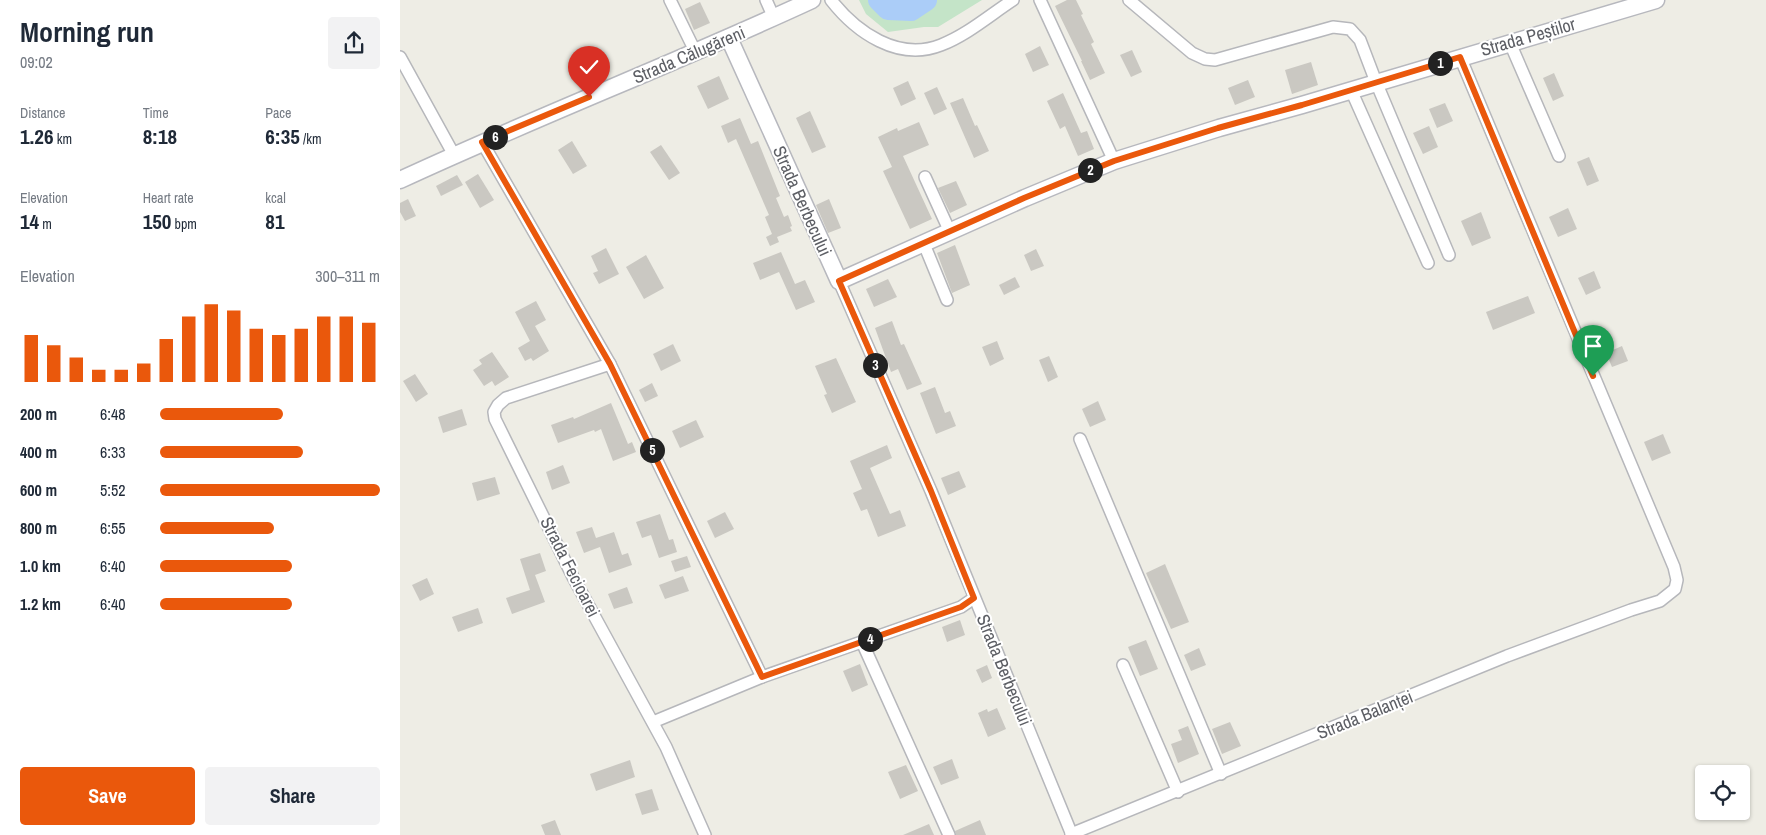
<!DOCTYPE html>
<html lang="en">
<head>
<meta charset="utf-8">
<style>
  body { margin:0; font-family:"Archivo Narrow",sans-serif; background:#f2f2f3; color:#1f2937; height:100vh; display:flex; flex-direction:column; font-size:19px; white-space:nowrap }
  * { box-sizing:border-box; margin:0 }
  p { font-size:16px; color:#747a83 }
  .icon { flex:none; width:28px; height:28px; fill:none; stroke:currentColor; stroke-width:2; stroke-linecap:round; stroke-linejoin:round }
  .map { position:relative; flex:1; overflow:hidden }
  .side { display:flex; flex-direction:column; background:#fff; width:400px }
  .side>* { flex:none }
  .fabs { position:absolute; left:1295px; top:765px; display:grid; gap:10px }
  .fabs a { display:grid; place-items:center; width:55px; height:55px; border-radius:5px; background:#fff; box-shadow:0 1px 4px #0004; font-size:25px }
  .pin { position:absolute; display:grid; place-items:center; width:42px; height:42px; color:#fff; margin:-51px -21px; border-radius:50% 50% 50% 0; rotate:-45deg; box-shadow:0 0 5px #0007 }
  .pin .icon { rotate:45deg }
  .km { position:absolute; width:25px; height:25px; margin:-12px; border-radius:50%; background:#222; color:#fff; font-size:14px; line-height:25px; text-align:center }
  .round { display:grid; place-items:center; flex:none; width:52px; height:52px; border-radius:5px; background:#f2f2f3 }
  .summary { display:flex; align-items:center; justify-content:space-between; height:85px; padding:0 20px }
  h1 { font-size:28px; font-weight:800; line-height:38px }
  .figures { display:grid; grid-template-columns:repeat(3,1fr); gap:8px; height:85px; padding:5px 20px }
  .figures div { display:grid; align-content:center }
  .figures b { font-size:21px; font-weight:800 }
  .figures small { font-size:14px; font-weight:400 }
  .figures p { font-size:14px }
  .chart { height:140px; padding:10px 20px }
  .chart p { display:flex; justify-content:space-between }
  .chart svg { width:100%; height:90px; margin-top:5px; stroke:#ea580c; stroke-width:6 }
  .primary-button { display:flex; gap:10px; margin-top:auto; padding:10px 20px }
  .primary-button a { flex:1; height:58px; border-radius:5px; background:#ea580c; color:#fff; font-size:20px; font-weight:800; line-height:58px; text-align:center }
  .primary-button a+a { background:#f2f2f3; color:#1f2937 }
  ul { padding:0 20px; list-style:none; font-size:16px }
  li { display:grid; grid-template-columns:80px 60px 1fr; align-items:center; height:38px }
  li i { height:12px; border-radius:6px; background:#ea580c }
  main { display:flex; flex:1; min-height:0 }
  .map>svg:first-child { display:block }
</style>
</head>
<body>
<main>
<section class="side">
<div class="summary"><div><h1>Morning run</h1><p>09:02</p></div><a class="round"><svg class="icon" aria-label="share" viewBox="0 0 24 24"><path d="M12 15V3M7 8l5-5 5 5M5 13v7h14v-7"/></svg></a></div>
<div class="figures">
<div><p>Distance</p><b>1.26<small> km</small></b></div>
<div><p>Time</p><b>8:18</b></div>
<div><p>Pace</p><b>6:35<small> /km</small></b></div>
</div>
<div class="figures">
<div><p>Elevation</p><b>14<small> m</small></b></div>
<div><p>Heart rate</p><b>150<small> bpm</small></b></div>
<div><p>kcal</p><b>81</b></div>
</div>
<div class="chart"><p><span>Elevation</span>300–311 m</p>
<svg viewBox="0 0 160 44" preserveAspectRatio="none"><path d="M5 44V21M15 44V26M25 44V32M35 44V38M45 44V38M55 44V35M65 44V23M75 44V12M85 44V6M95 44V9M105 44V18M115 44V21M125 44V18M135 44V12M145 44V12M155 44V15"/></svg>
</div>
<ul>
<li><b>200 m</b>6:48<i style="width:56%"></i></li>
<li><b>400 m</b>6:33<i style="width:65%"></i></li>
<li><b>600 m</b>5:52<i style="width:100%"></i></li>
<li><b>800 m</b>6:55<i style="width:52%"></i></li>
<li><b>1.0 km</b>6:40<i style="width:60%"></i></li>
<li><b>1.2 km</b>6:40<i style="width:60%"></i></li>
</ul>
<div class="primary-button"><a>Save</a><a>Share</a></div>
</section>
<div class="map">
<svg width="1366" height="835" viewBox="0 0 1366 835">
  <rect width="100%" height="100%" fill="#eeede5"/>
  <polygon fill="#c4e4c8" points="459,0 582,0 538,27 524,27 488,32 466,14"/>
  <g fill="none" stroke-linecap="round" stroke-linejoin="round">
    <polyline stroke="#abcdf8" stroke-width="22" points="479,0 488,9 511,10 526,0"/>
  </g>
  <g fill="#cac8c2">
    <polygon points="667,0 676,0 683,14 681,15 694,42 691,44 705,73 690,80 681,61 682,61 655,6"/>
    <polygon points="300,2 310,23 294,30 285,9"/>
    <polygon points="640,46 649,65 633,72 625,54"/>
    <polygon points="732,50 742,72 731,77 720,55"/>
    <polygon points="911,62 918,85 892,94 885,70"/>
    <polygon points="1154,73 1164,96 1153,101 1143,78"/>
    <polygon points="319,76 329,99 308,109 297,86"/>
    <polygon points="848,80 855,97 835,105 828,88"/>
    <polygon points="508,81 516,99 501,106 493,88"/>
    <polygon points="537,87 547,109 534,115 524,93"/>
    <polygon points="663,93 681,133 687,131 694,149 678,156 665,126 660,129 647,101"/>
    <polygon points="563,98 575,126 577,125 589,151 574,158 550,103"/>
    <polygon points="1045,103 1053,121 1037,128 1029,109"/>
    <polygon points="410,111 426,147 412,153 396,118"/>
    <polygon points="340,118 351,144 358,141 380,196 376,198 384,217 388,215 392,226 390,227 392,231 377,237 379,242 370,246 366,237 372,234 365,217 369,215 336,139 328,143 321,126"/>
    <polygon points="519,122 529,145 503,156 532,219 510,229 483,171 492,167 478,137 497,128 498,131"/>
    <polygon points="1029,126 1038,147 1023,154 1013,133"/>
    <polygon points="172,141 187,166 173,174 158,150"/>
    <polygon points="261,145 280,173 269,180 250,152"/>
    <polygon points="1189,157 1199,181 1187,186 1177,162"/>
    <polygon points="78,174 94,200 80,208 65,182"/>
    <polygon points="57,175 63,185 41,196 36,186"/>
    <polygon points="556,181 567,205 550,213 538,188"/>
    <polygon points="8,199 16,216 5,221 0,212 0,203"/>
    <polygon points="429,199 441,228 428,233 416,205"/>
    <polygon points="1168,208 1177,229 1158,237 1149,217"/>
    <polygon points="1081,212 1091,238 1072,246 1061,221"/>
    <polygon points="555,245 570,285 552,293 537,253"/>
    <polygon points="206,248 219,274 199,284 193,273 198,271 191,256"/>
    <polygon points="636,249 644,266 631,271 624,255"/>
    <polygon points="381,252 395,284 405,280 415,302 396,310 379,272 360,280 353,263"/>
    <polygon points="246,255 264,288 244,299 226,267"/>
    <polygon points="1194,271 1201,288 1186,295 1178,278"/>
    <polygon points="615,277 620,287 604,295 599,285"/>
    <polygon points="488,279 497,297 474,307 466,289"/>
    <polygon points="1128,296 1135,313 1093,330 1086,312"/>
    <polygon points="136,301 146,320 135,326 149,351 133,361 131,358 125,361 118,348 130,341 115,312"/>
    <polygon points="492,321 501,345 504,344 522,384 507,390 498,369 491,372 475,328"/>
    <polygon points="597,341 604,359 590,366 582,347"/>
    <polygon points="273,344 281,361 261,371 253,354"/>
    <polygon points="1222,346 1228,361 1212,367 1206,353"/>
    <polygon points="92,352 109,377 95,386 92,381 84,386 73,370 82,364 79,360"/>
    <polygon points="649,356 658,377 648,382 639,360"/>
    <polygon points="436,358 456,402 432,413 424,395 427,394 415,366"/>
    <polygon points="15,374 28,394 16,402 3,381"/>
    <polygon points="252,383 258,396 245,402 239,390"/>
    <polygon points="535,387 545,413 550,411 556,426 536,434 520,393"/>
    <polygon points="698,401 706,420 690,427 682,409"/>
    <polygon points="211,403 228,444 232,442 236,452 213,461 201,429 195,432 194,430 158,443 151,425 173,417 174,419"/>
    <polygon points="62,409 67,425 43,433 38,417"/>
    <polygon points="296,420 304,437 280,448 272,431"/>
    <polygon points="1263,434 1271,453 1252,461 1244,442"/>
    <polygon points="487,445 492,458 470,468 490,514 500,510 506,526 478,537 467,509 461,511 453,493 462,489 450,461"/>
    <polygon points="163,465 170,483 152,490 146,472"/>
    <polygon points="559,471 566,487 548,495 541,478"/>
    <polygon points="95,477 100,494 77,501 72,483"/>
    <polygon points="325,512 334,529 315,538 307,521"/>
    <polygon points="260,514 269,540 273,539 277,552 259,558 251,535 242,538 236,522"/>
    <polygon points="192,527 196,538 214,532 222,555 228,553 232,565 209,573 200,547 184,553 176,532"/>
    <polygon points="140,553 146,571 135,575 145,602 112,614 106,598 130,590 120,559"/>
    <polygon points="287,556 291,567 275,572 271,561"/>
    <polygon points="765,564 789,622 771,629 746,573"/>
    <polygon points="283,576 289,591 265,599 259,585"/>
    <polygon points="27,578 34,594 20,601 12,585"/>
    <polygon points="227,587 233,603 214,609 208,594"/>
    <polygon points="78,608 83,623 58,632 52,617"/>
    <polygon points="560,620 565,635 547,642 542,627"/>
    <polygon points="746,640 758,669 740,676 728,647"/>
    <polygon points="799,648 806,665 791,671 784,655"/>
    <polygon points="460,664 468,685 452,692 443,671"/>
    <polygon points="587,665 592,678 582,683 576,670"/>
    <polygon points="597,708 606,729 588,737 578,713 587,709 588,712"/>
    <polygon points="830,722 841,746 822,754 812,729"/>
    <polygon points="788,726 799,754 778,763 771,744 782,740 778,730"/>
    <polygon points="552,759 559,778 541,785 533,767"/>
    <polygon points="230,760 235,777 196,791 190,774"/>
    <polygon points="506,765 518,791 500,799 488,772"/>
    <polygon points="252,789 259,810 242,815 235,794"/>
    <polygon points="155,820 161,835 145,835 141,825"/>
    <polygon points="580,820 586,835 556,835 555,831"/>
    <polygon points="529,824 534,835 503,835"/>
  </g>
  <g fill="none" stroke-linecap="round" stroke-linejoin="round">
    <defs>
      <g id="street">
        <polyline points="270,0 296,53"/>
        <polyline points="366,0 374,18"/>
        <path d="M431,0C456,32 498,62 541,45C567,35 590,15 613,0"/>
        <polyline points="640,0 714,161"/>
        <polyline points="729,0 792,53 805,59 815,60 933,27 950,29 960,40 976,82 1049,255"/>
        <polyline points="1110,43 1159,156"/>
        <polyline points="0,57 54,155"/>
        <polyline points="951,90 1028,263"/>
        <polyline points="82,142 210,364 362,677"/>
        <polyline points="525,177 550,232"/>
        <polyline points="524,244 547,300"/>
        <polyline points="439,281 531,491 672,835"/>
        <polyline points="210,364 106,398 98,405 94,412 95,419 173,577 266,747 305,835"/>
        <polyline points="680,439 821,774"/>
        <polyline points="462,642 549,835"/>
        <polyline points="723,665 778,792"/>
        <polyline points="253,722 362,677 561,607 574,598"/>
        <polyline points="671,834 1107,656 1231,610 1260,601 1275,589 1277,580 1274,567 1060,57"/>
      </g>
      <g id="secondary">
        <polyline points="329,38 439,281 625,198 714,161 819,128 902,105 1256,0"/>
        <path d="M0,180C136,117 276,63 412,0"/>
      </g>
    </defs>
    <use href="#street" stroke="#b6b7bb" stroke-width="14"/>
    <use href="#secondary" stroke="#b7b8be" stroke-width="19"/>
    <use href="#street" stroke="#fff" stroke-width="11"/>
    <use href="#secondary" stroke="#fff" stroke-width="16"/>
  </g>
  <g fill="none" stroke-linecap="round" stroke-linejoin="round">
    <defs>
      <polyline id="route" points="189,97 82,142 210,364 362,677 561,607 574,598 531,491 439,281 624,198 714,161 818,128 902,105 1060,57 1193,376"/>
    </defs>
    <use href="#route" stroke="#fff" stroke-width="10"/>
    <use href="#route" stroke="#ea580c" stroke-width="6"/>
  </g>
  <g text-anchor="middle" stroke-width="4" stroke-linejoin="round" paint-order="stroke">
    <g font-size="18" fill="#5d5f65" stroke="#fff">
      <text transform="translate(1128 37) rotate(-16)" y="6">Strada Peștilor</text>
      <text transform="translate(289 55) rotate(-23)" y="6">Strada Călugăreni</text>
      <text transform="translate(402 201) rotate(66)" y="6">Strada Berbecului</text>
      <text transform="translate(170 567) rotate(63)" y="6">Strada Fecioarei</text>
      <text transform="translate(604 670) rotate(68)" y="6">Strada Berbecului</text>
      <text transform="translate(965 715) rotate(-22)" y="6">Strada Balanței</text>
    </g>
  </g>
</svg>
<div class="fabs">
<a><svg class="icon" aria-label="locate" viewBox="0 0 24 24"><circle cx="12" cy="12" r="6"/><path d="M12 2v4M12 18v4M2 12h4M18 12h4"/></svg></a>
</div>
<div class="pin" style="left:1193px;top:376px;background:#1e9e55"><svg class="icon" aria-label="arrive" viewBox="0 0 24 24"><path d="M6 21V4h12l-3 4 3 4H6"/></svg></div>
<div class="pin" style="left:189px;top:97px;background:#d93025"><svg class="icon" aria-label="check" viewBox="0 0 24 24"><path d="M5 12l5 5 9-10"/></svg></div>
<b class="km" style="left:1040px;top:63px">1</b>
<b class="km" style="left:690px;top:170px">2</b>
<b class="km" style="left:475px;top:365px">3</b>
<b class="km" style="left:470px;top:639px">4</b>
<b class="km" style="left:252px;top:450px">5</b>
<b class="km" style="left:95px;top:137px">6</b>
</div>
</main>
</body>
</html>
